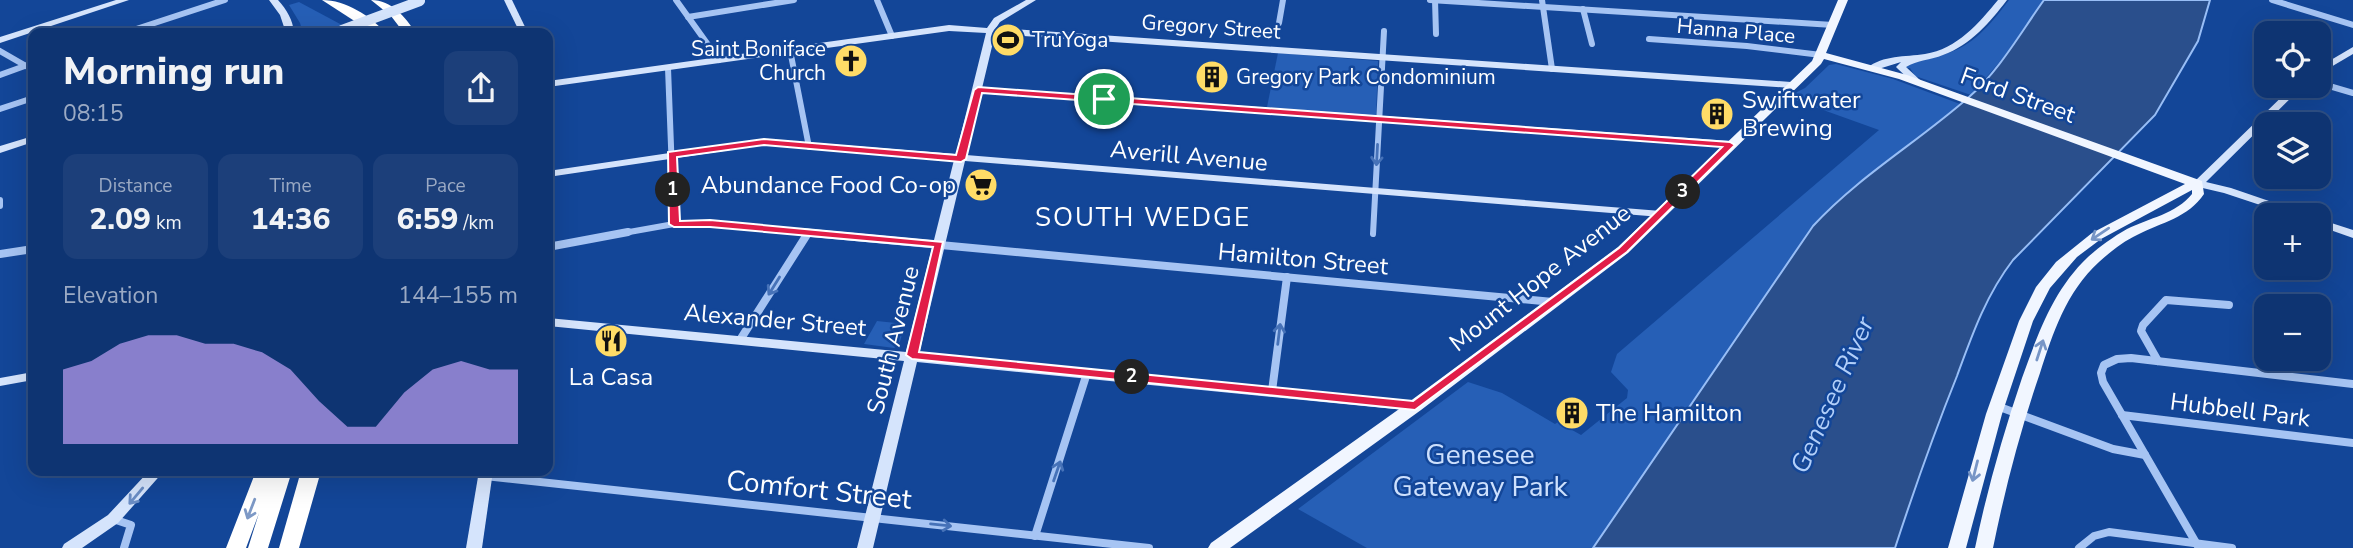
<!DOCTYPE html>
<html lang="en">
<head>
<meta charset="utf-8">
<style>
  body { margin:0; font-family:"Nunito Sans",sans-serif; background:#1c3f7a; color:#f1f3f6; height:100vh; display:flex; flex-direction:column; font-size:26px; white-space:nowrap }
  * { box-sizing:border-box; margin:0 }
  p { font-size:23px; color:#9baac4 }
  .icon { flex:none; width:38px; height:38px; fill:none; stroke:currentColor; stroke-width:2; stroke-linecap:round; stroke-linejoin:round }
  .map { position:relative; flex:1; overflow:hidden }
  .sheet { position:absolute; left:28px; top:28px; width:525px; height:448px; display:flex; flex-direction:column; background:#0e3472; border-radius:14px; box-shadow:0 7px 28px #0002,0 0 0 2px #2e4f84 }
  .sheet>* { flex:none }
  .fabs { position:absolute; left:2254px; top:21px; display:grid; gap:14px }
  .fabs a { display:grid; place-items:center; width:77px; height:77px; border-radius:14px; background:#0e3472; box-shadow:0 7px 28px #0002,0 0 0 2px #2e4f84; font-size:35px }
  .pin { position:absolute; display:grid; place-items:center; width:60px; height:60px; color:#fff; margin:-30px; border:4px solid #fff; border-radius:50%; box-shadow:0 2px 7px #0007 }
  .km { position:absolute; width:35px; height:35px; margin:-18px; border-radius:50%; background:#222; color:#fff; font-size:19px; line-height:35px; text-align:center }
  .round { display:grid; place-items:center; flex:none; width:74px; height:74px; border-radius:14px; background:#1c3f7a }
  .head { display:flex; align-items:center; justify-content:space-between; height:119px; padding:0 35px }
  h1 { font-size:38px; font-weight:800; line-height:52px }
  .stats { display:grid; grid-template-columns:repeat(3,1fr); gap:10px; height:119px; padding:7px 35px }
  .stats div { display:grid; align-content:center; border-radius:14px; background:#1c3f7a; text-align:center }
  .stats b { font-size:30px; font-weight:800 }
  .stats small { font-size:19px; font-weight:400 }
  .stats p { font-size:19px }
  .chart { height:196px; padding:14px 35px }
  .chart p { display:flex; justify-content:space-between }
  .chart svg { width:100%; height:126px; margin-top:7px; fill:#bca0f2; opacity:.7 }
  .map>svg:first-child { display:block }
</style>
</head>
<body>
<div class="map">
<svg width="2353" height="548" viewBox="0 0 2353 548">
  <rect width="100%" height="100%" fill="#134698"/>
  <g fill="#265fb6">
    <path d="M2009,0H2044L2003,58L1971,95L1915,76L1910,68H1904L1909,63C1962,53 1976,44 2009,0Z"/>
    <polygon points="299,2 342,25 318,33 303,33 300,23 289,5"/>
    <polygon points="1278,53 1378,61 1376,116 1267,107"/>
    <polygon points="1836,64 1893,79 1960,104 1813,226 1593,548 1367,548 1298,509 1468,382 1502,393 1555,424 1558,422 1581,435 1627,398 1628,390 1611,372 1617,354 1879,130 1787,97 1805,88 1829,65"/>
    <polygon points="877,321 905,324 899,345 894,348 864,344"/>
  </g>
  <path fill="#2a4f8c" stroke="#98bef6" stroke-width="2" d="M2044,0H2210L2198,41L2155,115L2013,260C1986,295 1972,335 1957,376C1934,433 1914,490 1895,548H1593L1813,226C1859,176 1918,142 1969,97C1999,71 2021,32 2044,0Z"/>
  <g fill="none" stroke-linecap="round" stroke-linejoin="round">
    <g stroke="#a6c4f3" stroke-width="6">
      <polyline points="676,0 719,60"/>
      <polyline points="877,0 892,36"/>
      <polyline points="1430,0 1833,25"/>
      <polyline points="1435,0 1436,34"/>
      <polyline points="1542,0 1552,69"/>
      <polyline points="2272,0 2353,25"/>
      <polyline points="1583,9 1592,44"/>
      <polyline points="688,17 794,0"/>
      <polyline points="1279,23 1283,0"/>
      <polyline points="124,33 225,0"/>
      <polyline points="1649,39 1747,46 1821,55"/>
      <polyline points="790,50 809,147"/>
      <polyline points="0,51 33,70"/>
      <polyline points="668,68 674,224"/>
      <polyline points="0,75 33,63"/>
      <polyline points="2319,83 2353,93"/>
      <polyline points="978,90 1730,144"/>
      <polyline points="0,109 33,98"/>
      <polyline points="0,200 0,206"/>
      <polyline points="618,234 674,224 710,224 820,234"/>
      <polyline points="1373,234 1384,31"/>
    </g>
    <g stroke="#a6c4f3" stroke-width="8">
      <polyline points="801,232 1553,302"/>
      <polyline points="548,247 628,232"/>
      <polyline points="0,254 33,249"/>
      <polyline points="740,340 808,233"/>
      <polyline points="2158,361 2141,331 2143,325 2166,300 2229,305"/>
      <polyline points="1272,391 1287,277"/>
      <polyline points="1997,406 2113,449 2145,455"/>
      <polyline points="2122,415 2353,443"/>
      <polyline points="485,476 1149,548"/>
      <polyline points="113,519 131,525 124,548"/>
      <polyline points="1035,536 1087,373"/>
      <polyline points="2079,548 2094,536 2109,532 2232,548"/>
      <polyline points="2199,548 2103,382 2101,373 2104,365 2117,359 2131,358 2353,384"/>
    </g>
    <g fill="#d5e4fc" fill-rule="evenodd">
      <polygon points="116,0 129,0 0,43 0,37"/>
      <path d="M269,0H278C287,10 293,20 294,33H286L280,15Z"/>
      <polygon points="504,0 512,0 528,33 520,33"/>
      <polygon points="1026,0 1036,0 1000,22 996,28 1791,82 1796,85 1791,88 995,34 966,155 1661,211 1667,214 1661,217 965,161 919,354 1415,401 1420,403 1422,406 1420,409 1415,411 917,362 873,548 857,548 904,361 548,326 548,318 906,352 954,160 764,145 548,177 548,171 764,139 956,154 986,33 949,31 548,87 548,81 949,25 987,28 994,18"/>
      <path d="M1998,0H2007C1990,22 1971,45 1943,55C1931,60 1917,60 1906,67L1920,80V84H1914L1898,69L1896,67L1901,62L1872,71L1867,68C1883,55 1905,57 1925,54C1957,49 1979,23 1998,0Z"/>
      <polygon points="2353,47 2353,54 2319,74 2319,67"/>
      <polygon points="2293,86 2303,86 2206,182 2231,188 2304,213 2306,215 2290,215 2224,193 2194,186 2192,184 2194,182"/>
      <polygon points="33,136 33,142 0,153 0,146"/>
      <polygon points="2319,219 2353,230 2353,238 2319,226"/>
      <polygon points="33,372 33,380 0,386 0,378"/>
      <polygon points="149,471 164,471 118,523 82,548 62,548 64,544 108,515"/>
      <polygon points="479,471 493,471 482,548 466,548"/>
    </g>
    <path fill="#f1f6ff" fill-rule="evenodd" d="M1838,0H1848L1826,53L1907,75L2202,181L2204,194C2188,218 2162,222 2137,235C2124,241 2110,252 2099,262C2066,292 2053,333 2040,373C2020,431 2005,489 1993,548H1975C1987,490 2003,434 2022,378C2038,334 2053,290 2088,257C2099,247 2113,237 2127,229C2149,218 2176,214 2192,194V190L2101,239L2077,257L2050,288L2033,321L2002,414L1966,548H1948L1986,414L2019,321L2036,287L2056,262L2092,233L2185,184L1899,79L1824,59L1821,64L1628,253L1421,410L1230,548H1208L1211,543L1409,402L1618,247L1812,61Z"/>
    <g fill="#fff" fill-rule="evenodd">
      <path d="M322,0C346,0 370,16 386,33H373Z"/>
      <path d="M371,0C392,0 405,17 416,33H404L391,16Z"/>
      <polygon points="256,471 292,471 268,548 248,548 259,513 246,548 226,548"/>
      <polygon points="301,471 321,471 299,548 279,548"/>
    </g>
    <polyline stroke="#d5e4fc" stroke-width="10" points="342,30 420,1"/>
  </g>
  <defs><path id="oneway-shaft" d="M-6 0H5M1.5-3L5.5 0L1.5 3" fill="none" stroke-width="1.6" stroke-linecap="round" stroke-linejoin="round" transform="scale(1.75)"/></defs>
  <g stroke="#4672b8">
    <use href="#oneway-shaft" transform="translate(1377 155) rotate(93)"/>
    <use href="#oneway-shaft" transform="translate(774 286) rotate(122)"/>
    <use href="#oneway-shaft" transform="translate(1279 334) rotate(-83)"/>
    <use href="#oneway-shaft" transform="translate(1057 471) rotate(-71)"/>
    <use href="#oneway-shaft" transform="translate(941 525) rotate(6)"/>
  </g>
  <g stroke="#7795c6">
    <use href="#oneway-shaft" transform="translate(2100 234) rotate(146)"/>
    <use href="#oneway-shaft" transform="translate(2040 350) rotate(-72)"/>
    <use href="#oneway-shaft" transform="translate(1975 471) rotate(104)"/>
  </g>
  <use stroke="#6a8dc5" href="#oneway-shaft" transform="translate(136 496) rotate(130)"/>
  <use stroke="#7d99c6" href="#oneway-shaft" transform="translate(251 509) rotate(111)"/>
  <path fill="#e11d48" stroke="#fff" stroke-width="2" fill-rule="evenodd" d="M978,87L1730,142L1735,145L1627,252L1415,410L912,359L906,355L933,247L710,227H674L669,224L668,152L764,139L956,155L974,90ZM982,93L1722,147L1619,248L1413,401L919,352L943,242L710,220L680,221L677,157L764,145L961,162L966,159Z"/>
  <defs>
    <symbol id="stadium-disc" viewBox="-11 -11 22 22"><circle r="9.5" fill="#ffdc67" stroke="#134698"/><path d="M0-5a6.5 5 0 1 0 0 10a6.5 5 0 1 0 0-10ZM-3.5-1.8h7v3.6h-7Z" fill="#111"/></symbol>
    <symbol id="church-disc" viewBox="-11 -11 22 22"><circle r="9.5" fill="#ffdc67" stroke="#134698"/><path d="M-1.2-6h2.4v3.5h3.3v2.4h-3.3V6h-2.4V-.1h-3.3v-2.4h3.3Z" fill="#111"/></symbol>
    <symbol id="building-disc" viewBox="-11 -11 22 22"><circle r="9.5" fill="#ffdc67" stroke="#134698"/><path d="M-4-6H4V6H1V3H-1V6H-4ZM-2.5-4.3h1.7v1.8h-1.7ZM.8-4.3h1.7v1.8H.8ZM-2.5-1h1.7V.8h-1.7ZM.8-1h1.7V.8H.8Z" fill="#111"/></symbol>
    <symbol id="supermarket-disc" viewBox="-11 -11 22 22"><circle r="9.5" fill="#ffdc67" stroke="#134698"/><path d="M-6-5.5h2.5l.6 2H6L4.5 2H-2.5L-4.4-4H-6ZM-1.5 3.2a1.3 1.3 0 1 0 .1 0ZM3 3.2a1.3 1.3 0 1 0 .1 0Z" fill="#111"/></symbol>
    <symbol id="restaurant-disc" viewBox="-11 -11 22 22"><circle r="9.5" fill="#ffdc67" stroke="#134698"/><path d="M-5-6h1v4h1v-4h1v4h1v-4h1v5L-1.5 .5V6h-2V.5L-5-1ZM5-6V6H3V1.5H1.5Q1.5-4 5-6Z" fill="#111"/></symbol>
  </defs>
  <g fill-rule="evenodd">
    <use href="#stadium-disc" x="989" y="21" width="38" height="38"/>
    <use href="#church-disc" x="832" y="42" width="38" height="38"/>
    <use href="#building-disc" x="1193" y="58" width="38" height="38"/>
    <use href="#building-disc" x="1698" y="95" width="38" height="38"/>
    <use href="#supermarket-disc" x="962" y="166" width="38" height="38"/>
    <use href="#restaurant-disc" x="592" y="322" width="38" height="38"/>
    <use href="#building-disc" x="1553" y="394" width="38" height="38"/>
  </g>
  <g text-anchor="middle" stroke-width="5" stroke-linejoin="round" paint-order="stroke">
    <g font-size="21" fill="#fff" stroke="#134698">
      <text transform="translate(1211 27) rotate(4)" y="7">Gregory Street</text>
      <text transform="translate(1736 31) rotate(5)" y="7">Hanna Place</text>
    </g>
    <g font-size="21" fill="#fff" stroke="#134698" text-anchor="start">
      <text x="1032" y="47">TruYoga</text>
      <text x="826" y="56" text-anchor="end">Saint Boniface<tspan x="826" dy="24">Church</tspan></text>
      <text x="1236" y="84">Gregory Park Condominium</text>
    </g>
    <g font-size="24" fill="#fff" stroke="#134698">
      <text transform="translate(2018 95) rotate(20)" y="8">Ford Street</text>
      <text transform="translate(1189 156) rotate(5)" y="8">Averill Avenue</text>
      <text transform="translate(1303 259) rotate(5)" y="8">Hamilton Street</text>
      <text transform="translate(1540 278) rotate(-38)" y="8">Mount Hope Avenue</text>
      <text transform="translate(775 320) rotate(5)" y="8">Alexander Street</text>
      <text transform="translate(893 340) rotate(-76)" y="8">South Avenue</text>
      <text transform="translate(2240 410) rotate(7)" y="8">Hubbell Park</text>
    </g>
    <g font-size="24" fill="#fff" stroke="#134698" text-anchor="start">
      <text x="1742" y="108">Swiftwater<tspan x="1742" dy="28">Brewing</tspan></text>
      <text x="956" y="193" text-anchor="end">Abundance Food Co-op</text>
      <text x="611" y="385" text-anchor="middle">La Casa</text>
      <text x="1596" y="421">The Hamilton</text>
    </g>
    <g font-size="26" letter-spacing="2" fill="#fff" stroke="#134698">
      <text x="1143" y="226">SOUTH WEDGE</text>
    </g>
    <g font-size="26" font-style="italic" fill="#b2cff9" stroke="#134698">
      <text transform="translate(1832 395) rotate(-66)" y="9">Genesee River</text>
    </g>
    <g font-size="28" fill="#cde0fd" stroke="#134698">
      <text x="1480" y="464">Genesee<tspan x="1480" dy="32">Gateway Park</tspan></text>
    </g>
    <g font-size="28" fill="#fff" stroke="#134698">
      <text transform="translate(819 489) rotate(6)" y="10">Comfort Street</text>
    </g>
  </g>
</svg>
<div class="fabs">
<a><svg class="icon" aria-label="locate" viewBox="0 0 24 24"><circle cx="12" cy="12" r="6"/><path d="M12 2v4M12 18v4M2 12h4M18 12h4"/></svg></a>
<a><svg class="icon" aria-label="layers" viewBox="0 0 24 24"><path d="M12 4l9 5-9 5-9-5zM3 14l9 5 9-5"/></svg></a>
<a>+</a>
<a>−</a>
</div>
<div class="pin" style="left:1104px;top:99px;background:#1e9e55"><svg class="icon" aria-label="arrive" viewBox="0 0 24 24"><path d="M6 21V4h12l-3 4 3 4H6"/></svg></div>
<b class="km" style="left:673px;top:190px">1</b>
<b class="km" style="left:1132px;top:377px">2</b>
<b class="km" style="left:1683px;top:192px">3</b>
<section class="sheet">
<div class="head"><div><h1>Morning run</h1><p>08:15</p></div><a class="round"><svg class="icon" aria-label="share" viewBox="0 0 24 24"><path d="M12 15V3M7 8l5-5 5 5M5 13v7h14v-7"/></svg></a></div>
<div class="stats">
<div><p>Distance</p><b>2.09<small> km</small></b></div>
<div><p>Time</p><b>14:36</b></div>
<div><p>Pace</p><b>6:59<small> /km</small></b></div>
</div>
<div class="chart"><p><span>Elevation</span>144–155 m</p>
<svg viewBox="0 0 160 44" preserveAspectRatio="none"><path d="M0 44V18L10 15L20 9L30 6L40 6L50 9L60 9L70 12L80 18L90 29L100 38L110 38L120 26L130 18L140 15L150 18L160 18V44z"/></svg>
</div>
</section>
</div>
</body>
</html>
